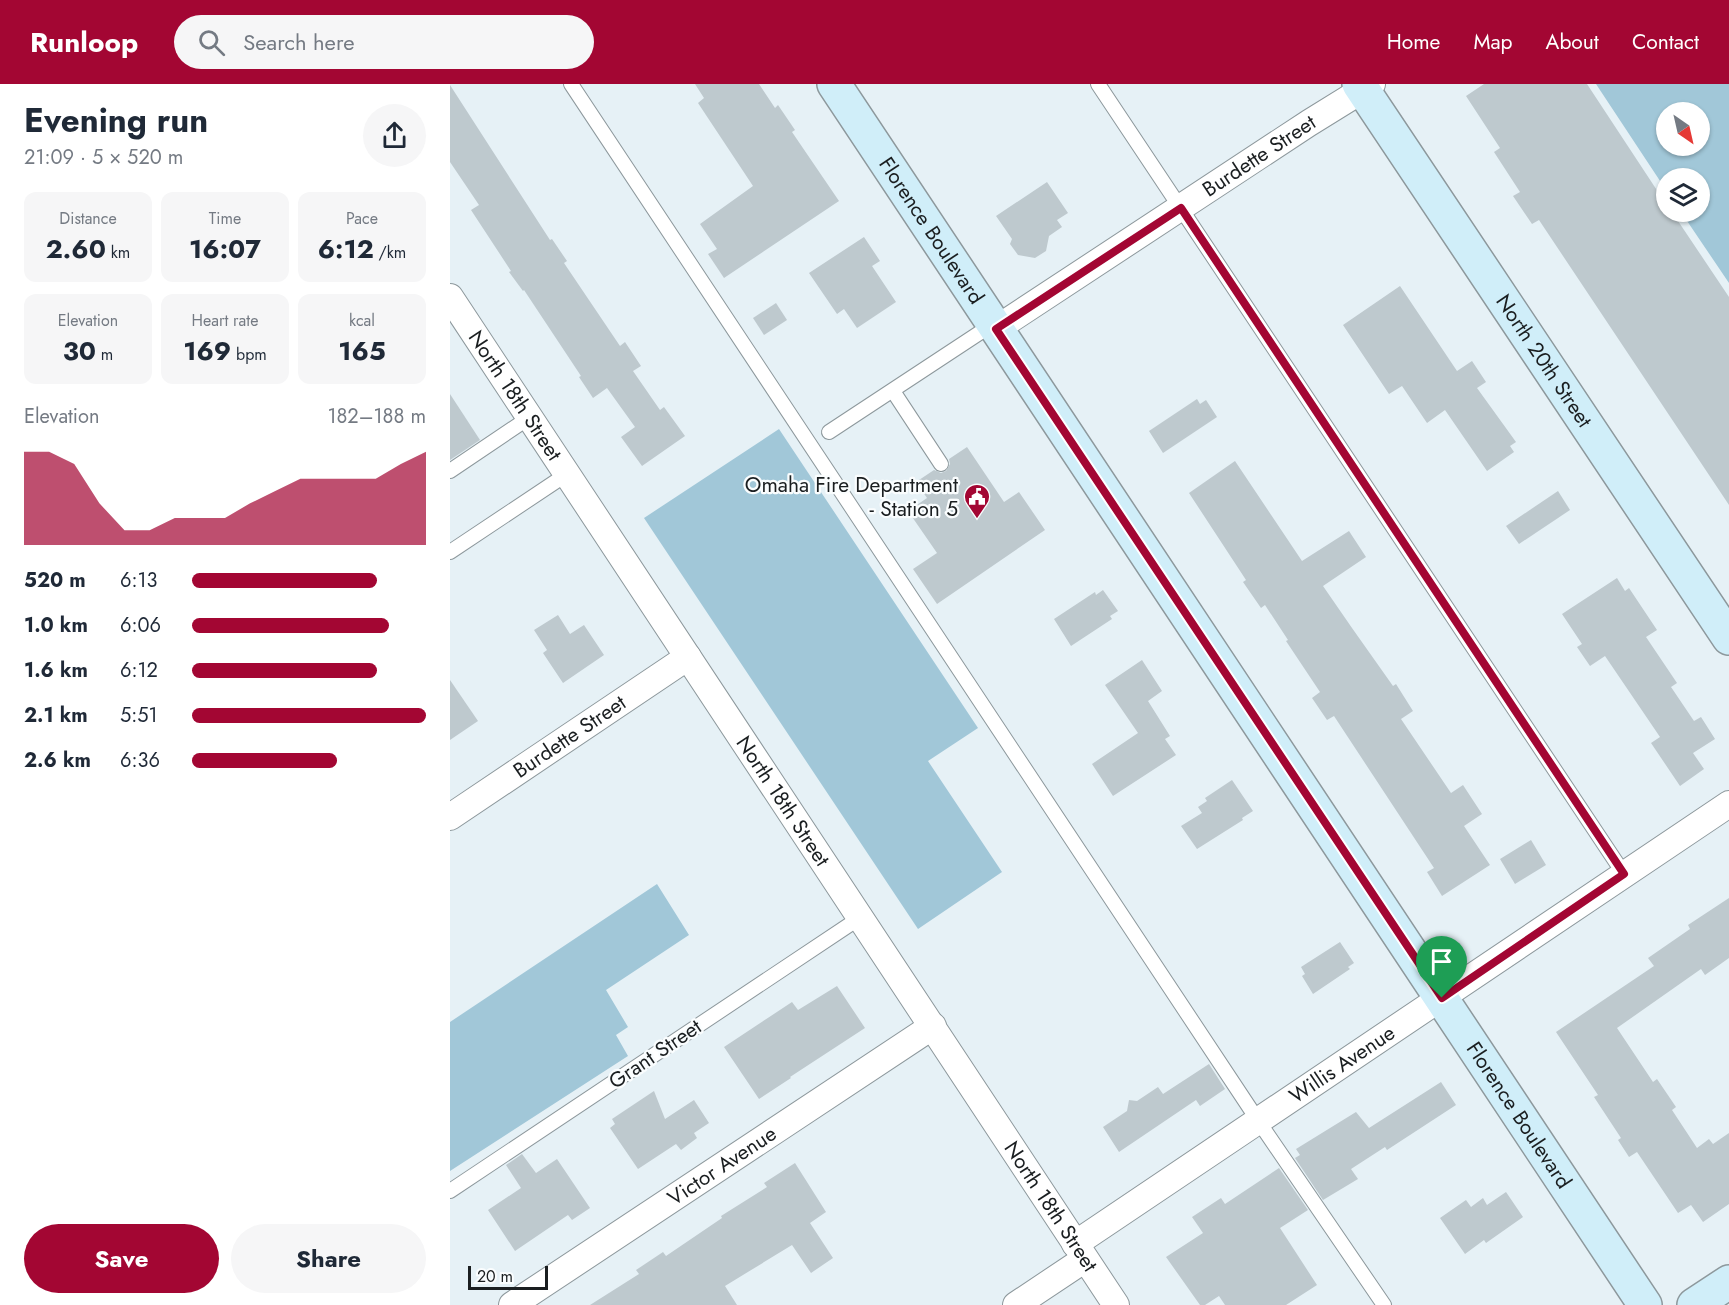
<!DOCTYPE html>
<html lang="en">
<head>
<meta charset="utf-8">
<style>
  body { margin:0; font-family:Jost,sans-serif; background:#f6f6f7; color:#1f2937; height:100vh; display:flex; flex-direction:column; font-size:22px; white-space:nowrap }
  * { box-sizing:border-box; margin:0 }
  p { font-size:20px; color:#747a83 }
  .icon { flex:none; width:33px; height:33px; fill:none; stroke:currentColor; stroke-width:2; stroke-linecap:round; stroke-linejoin:round }
  .map { position:relative; flex:1; overflow:hidden }
  .side { display:flex; flex-direction:column; background:#fff; width:450px }
  .side>* { flex:none }
  .needle { width:39px; rotate:146deg }
  .fabs { position:absolute; left:1206px; top:18px; display:grid; gap:12px }
  .fabs a { display:grid; place-items:center; width:54px; height:54px; border-radius:50%; background:#fff; box-shadow:0 2px 4px #0004; font-size:30px }
  .scale { position:absolute; left:18px; bottom:15px; width:80px; box-sizing:border-box; padding-left:6px; border:3px solid #1a1e20; border-top:0; font-size:16px; line-height:21px; white-space:nowrap; color:#1a1e20; -webkit-text-stroke:4px #fafdfe; paint-order:stroke }
  .pin { position:absolute; display:grid; place-items:center; width:51px; height:51px; color:#fff; margin:-62px -26px; border-radius:50% 50% 50% 0; rotate:-45deg; box-shadow:0 0 6px #0007 }
  .pin .icon { rotate:45deg }
  .round { display:grid; place-items:center; flex:none; width:63px; height:63px; border-radius:32px; background:#f6f6f7 }
  .summary { display:flex; align-items:center; justify-content:space-between; height:102px; padding:0 24px }
  h1 { font-size:33px; font-weight:700; line-height:45px }
  .figures { display:grid; grid-template-columns:repeat(3,1fr); gap:9px; height:102px; padding:6px 24px }
  .figures div { display:grid; align-content:center; border-radius:12px; background:#f6f6f7; text-align:center }
  .figures b { font-size:26px; font-weight:700 }
  .figures small { font-size:16px; font-weight:400 }
  .figures p { font-size:16px }
  .chart { height:168px; padding:12px 24px }
  .chart p { display:flex; justify-content:space-between }
  .chart svg { width:100%; height:108px; margin-top:6px; fill:#a30633; opacity:.7 }
  .action { display:flex; gap:12px; margin-top:auto; padding:12px 24px }
  .action a { flex:1; height:69px; border-radius:36px; background:#a30633; color:#fff; font-size:24px; font-weight:700; line-height:69px; text-align:center }
  .action a+a { background:#f6f6f7; color:#1f2937 }
  ul { padding:0 24px; list-style:none; font-size:20px }
  li { display:grid; grid-template-columns:96px 72px 1fr; align-items:center; height:45px }
  li i { height:15px; border-radius:8px; background:#a30633 }
  header { display:flex; align-items:center; gap:36px; box-sizing:border-box; height:84px; padding:0 30px; background:#a30633; color:#fff }
  header strong { font-size:28px }
  nav { display:flex; gap:33px; margin-inline-start:auto; font-size:21px }
  .search { width:420px; height:54px; background:#f6f6f7; display:flex; align-items:center; gap:15px; box-sizing:border-box; padding:0 21px; border-radius:33px; color:#747a83; font-size:22px }
  main { display:flex; flex:1; min-height:0 }
  .map>svg:first-child { display:block }
</style>
</head>
<body>
<header>
<strong>Runloop</strong>
<div class="search"><svg class="icon" aria-label="search" viewBox="0 0 24 24"><circle cx="10" cy="10" r="6"/><path d="M15 15l6 6"/></svg>Search here</div>
<nav><a>Home</a><a>Map</a><a>About</a><a>Contact</a></nav>
</header>
<main>
<section class="side">
<div class="summary"><div><h1>Evening run</h1><p>21:09 · 5 × 520 m</p></div><a class="round"><svg class="icon" aria-label="share" viewBox="0 0 24 24"><path d="M12 15V3M7 8l5-5 5 5M5 13v7h14v-7"/></svg></a></div>
<div class="figures">
<div><p>Distance</p><b>2.60<small> km</small></b></div>
<div><p>Time</p><b>16:07</b></div>
<div><p>Pace</p><b>6:12<small> /km</small></b></div>
</div>
<div class="figures">
<div><p>Elevation</p><b>30<small> m</small></b></div>
<div><p>Heart rate</p><b>169<small> bpm</small></b></div>
<div><p>kcal</p><b>165</b></div>
</div>
<div class="chart"><p><span>Elevation</span>182–188 m</p>
<svg viewBox="0 0 160 44" preserveAspectRatio="none"><path d="M0 44V6L10 6L20 11L30 27L40 38L50 38L60 33L70 33L80 33L90 27L100 22L110 17L120 17L130 17L140 17L150 11L160 6V44z"/></svg>
</div>
<ul>
<li><b>520 m</b>6:13<i style="width:79%"></i></li>
<li><b>1.0 km</b>6:06<i style="width:84%"></i></li>
<li><b>1.6 km</b>6:12<i style="width:79%"></i></li>
<li><b>2.1 km</b>5:51<i style="width:100%"></i></li>
<li><b>2.6 km</b>6:36<i style="width:62%"></i></li>
</ul>
<div class="action"><a>Save</a><a>Share</a></div>
</section>
<div class="map">
<svg width="1279" height="1221" viewBox="0 0 1279 1221">
  <rect width="100%" height="100%" fill="#e6f1f6"/>
  <g fill="#a1c7d8" fill-rule="evenodd">
    <path d="M1146,0H1279V199L1231,128H1250V94H1216V106ZM1216,28H1250V62H1216Z"/>
    <polygon points="329,345 528,644 478,677 552,788 468,845 194,434"/>
    <polygon points="207,800 239,851 156,906 178,943 166,951 178,972 0,1087 0,938"/>
  </g>
  <g fill="#bec9ce">
    <polygon points="245,0 309,0 325,24 328,21 345,46 342,48 389,117 274,194 258,170 267,165 250,140 303,102 248,19 254,14"/>
    <polygon points="1034,0 1137,0 1216,120 1216,128 1222,128 1279,213 1279,421 1089,136 1082,140 1063,112 1070,108 1044,68 1050,64 1016,12"/>
    <polygon points="0,1 100,156 102,155 117,177 114,179 170,262 175,258 191,282 183,287 210,326 214,323 235,352 192,382 171,353 185,343 157,304 143,314 129,293 131,292 74,206 73,207 59,188 61,187 21,126 29,121 0,78"/>
    <polygon points="597,98 618,129 607,136 612,143 599,152 596,167 585,174 568,171 560,160 562,155 546,132"/>
    <polygon points="414,153 430,177 422,182 446,218 407,244 394,225 387,230 359,189"/>
    <polygon points="950,202 1007,287 1022,277 1036,298 1027,304 1066,358 1060,362 1064,368 1037,387 995,326 977,339 952,302 939,310 893,241"/>
    <polygon points="326,219 337,236 314,251 303,234"/>
    <polygon points="0,310 30,356 0,376"/>
    <polygon points="747,315 750,320 756,316 767,333 713,369 699,347"/>
    <polygon points="517,363 554,418 569,408 595,446 487,520 463,485 487,469 458,427 477,414 466,398 484,386 491,389 496,387 500,380 499,375"/>
    <polygon points="785,377 852,477 899,447 916,473 873,502 902,544 943,602 946,600 963,627 951,635 1001,709 1013,701 1032,730 1014,742 1040,781 992,812 977,788 984,784 884,632 877,636 862,614 870,608 836,557 838,556 815,521 811,524 793,498 796,496 739,409"/>
    <polygon points="1108,407 1120,426 1069,460 1056,442"/>
    <polygon points="1167,494 1175,507 1179,504 1207,546 1196,553 1227,599 1221,603 1244,637 1251,633 1265,655 1243,669 1254,685 1230,702 1201,659 1210,653 1155,572 1140,582 1127,563 1132,560 1112,530"/>
    <polygon points="653,506 668,527 660,532 662,535 621,562 604,535 645,508 646,511"/>
    <polygon points="108,531 120,550 134,541 154,571 113,599 93,569 97,566 84,546"/>
    <polygon points="692,576 712,607 698,617 720,652 715,655 726,671 663,712 642,680 688,649 655,601"/>
    <polygon points="0,596 28,637 0,656"/>
    <polygon points="782,696 803,727 792,734 793,736 747,765 731,742 752,729 748,723 757,717 755,714"/>
    <polygon points="1081,756 1096,781 1065,800 1050,775"/>
    <polygon points="1279,814 1279,874 1255,891 1251,885 1167,944 1203,998 1207,995 1226,1023 1222,1026 1247,1064 1259,1055 1263,1060 1279,1049 1279,1120 1253,1138 1241,1121 1228,1129 1187,1068 1179,1073 1168,1056 1171,1054 1144,1013 1148,1011 1106,948 1204,882 1198,874 1240,845 1238,841"/>
    <polygon points="890,858 904,879 898,883 900,885 863,910 852,892 855,890 851,883"/>
    <polygon points="387,902 415,944 340,993 341,994 309,1015 274,963 342,918 348,926"/>
    <polygon points="759,980 775,1005 750,1022 746,1016 669,1068 653,1043 677,1027 679,1016 687,1017 708,1003 713,1010"/>
    <polygon points="991,998 1006,1021 937,1066 935,1063 901,1085 908,1095 873,1116 845,1074 850,1071 846,1065 906,1028 919,1044"/>
    <polygon points="204,1007 215,1035 244,1016 259,1039 244,1049 247,1054 231,1066 226,1060 188,1085 160,1044 165,1040 162,1035"/>
    <polygon points="72,1070 86,1089 107,1075 140,1124 122,1136 118,1131 65,1167 38,1126 71,1104 56,1081"/>
    <polygon points="345,1079 376,1128 360,1139 383,1174 361,1189 342,1161 275,1202 287,1221 140,1221 189,1190 186,1186 213,1168 216,1172 272,1134 271,1132 317,1103 314,1099"/>
    <polygon points="829,1084 858,1126 830,1144 867,1201 836,1221 775,1221 769,1212 755,1221 750,1221 716,1173 753,1149 742,1133 771,1114 775,1120"/>
    <polygon points="1056,1108 1073,1133 1036,1159 1034,1156 1015,1170 990,1134 1016,1116 1021,1123 1033,1114 1037,1121"/>
  </g>
  <g fill="none" stroke-linecap="round" stroke-linejoin="round">
    <defs>
      <g id="lane">
        <polyline points="121,0 809,1038 934,1221"/>
        <polyline points="648,0 1174,790"/>
        <polyline points="443,307 491,380"/>
        <polyline points="379,348 543,240"/>
        <polyline points="0,387 80,333"/>
        <polyline points="0,468 117,390"/>
        <polyline points="0,1107 411,833"/>
      </g>
      <g id="street">
        <path id="s1" d="M0,213L666,1221"/>
        <path id="s2" d="M546,245L859,39L922,0"/>
        <path id="s3" d="M0,733L238,573"/>
        <path id="s4" d="M625,1160L1279,720"/>
        <path id="s5" d="M62,1221L483,942"/>
        <polyline points="566,1221 635,1175"/>
      </g>
      <g id="secondary">
        <path id="s6" d="M384,0L1195,1221"/>
        <path id="s7" d="M909,0L1279,554"/>
        <polyline points="1244,1221 1279,1198"/>
      </g>
    </defs>
    <use href="#lane" stroke="#8d989c" stroke-width="16"/>
    <use href="#street" stroke="#8d989c" stroke-width="28"/>
    <use href="#secondary" stroke="#8d989c" stroke-width="36"/>
    <use href="#lane" stroke="#fff" stroke-width="14"/>
    <use href="#street" stroke="#fff" stroke-width="26"/>
    <use href="#secondary" stroke="#d0eef9" stroke-width="33"/>
  </g>
  <g fill="none" stroke-linecap="round" stroke-linejoin="round">
    <defs>
      <polygon id="route" points="731,124 1174,790 992,914 546,245"/>
    </defs>
    <use href="#route" stroke="#fff" stroke-width="12"/>
    <use href="#route" stroke="#a30633" stroke-width="8"/>
  </g>
  <defs>
    <symbol id="civic-pin" viewBox="-11 -11 22 30"><path d="M0 17L-7.5 6A9.5 9.5 0 1 1 7.5 6Z" fill="#a30633" stroke="#fafdfe"/><path d="M-.6-6.5H3V-4.5H.6V-3L4-1V1h2V6H-6V1h2V-1L-.6-3ZM-1.2 2.5V6h2.4V2.5Z" fill="#fff"/></symbol>
  </defs>
  <g fill-rule="evenodd">
    <use href="#civic-pin" x="512" y="398" width="30" height="40"/>
  </g>
  <g text-anchor="middle" stroke-width="4.5" stroke-linejoin="round" paint-order="stroke">
    <g font-size="21" fill="#1a1e20" stroke="#fafdfe">
      <text dy="7" stroke="none"><textPath href="#s2" startOffset="315">Burdette Street</textPath></text>
      <text dy="7" stroke="none"><textPath href="#s6" startOffset="176">Florence Boulevard</textPath></text>
      <text dy="7" stroke="none"><textPath href="#s7" startOffset="333">North 20th Street</textPath></text>
      <text dy="7" stroke="none"><textPath href="#s1" startOffset="118">North 18th Street</textPath></text>
      <text dy="7" stroke="none"><textPath href="#s3" startOffset="144">Burdette Street</textPath></text>
      <text dy="7" stroke="none"><textPath href="#s1" startOffset="604">North 18th Street</textPath></text>
      <text transform="translate(205 970) rotate(-34)" y="7">Grant Street</text>
      <text dy="7" stroke="none"><textPath href="#s4" startOffset="322">Willis Avenue</textPath></text>
      <text dy="7" stroke="none"><textPath href="#s6" startOffset="1238">Florence Boulevard</textPath></text>
      <text dy="7" stroke="none"><textPath href="#s5" startOffset="252">Victor Avenue</textPath></text>
      <text dy="7" stroke="none"><textPath href="#s1" startOffset="1090">North 18th Street</textPath></text>
    </g>
    <g font-size="21" fill="#1a1e20" stroke="#fafdfe" text-anchor="end">
      <text x="508" y="408">Omaha Fire Department<tspan x="508" dy="24">- Station 5</tspan></text>
    </g>
  </g>
</svg>
<div class="fabs">
<a><svg class="needle" viewBox="-14 -14 28 28"><path d="M0-13l5 13h-10z" fill="#e53935"/><path d="M0 13l5-13h-10z" fill="#747a83"/></svg></a>
<a><svg class="icon" aria-label="layers" viewBox="0 0 24 24"><path d="M12 4l9 5-9 5-9-5zM3 14l9 5 9-5"/></svg></a>
</div>
<div class="scale">20 m</div>
<div class="pin" style="left:992px;top:914px;background:#1e9e55"><svg class="icon" aria-label="arrive" viewBox="0 0 24 24"><path d="M6 21V4h12l-3 4 3 4H6"/></svg></div>
</div>
</main>
</body>
</html>
